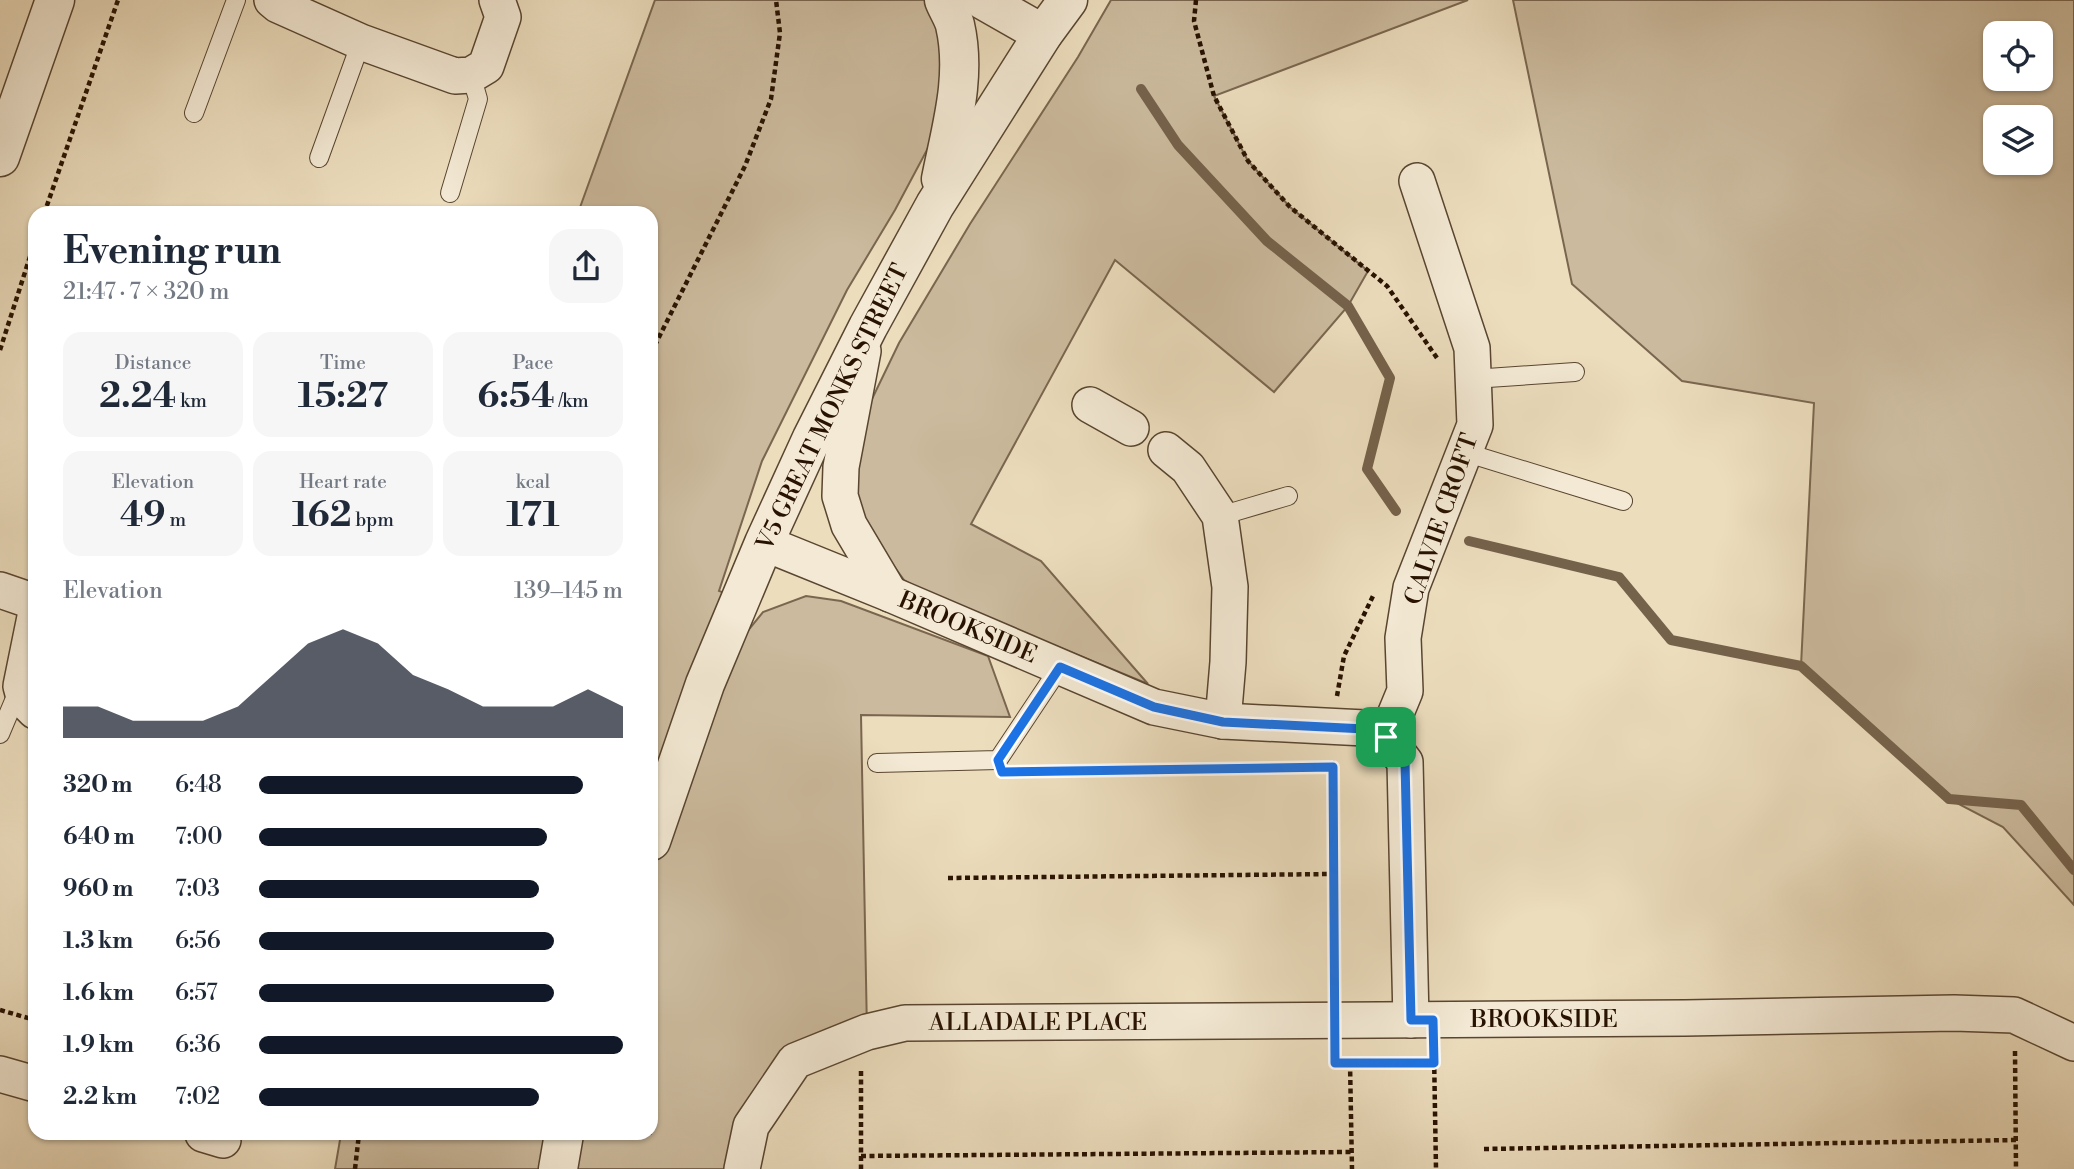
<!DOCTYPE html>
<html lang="en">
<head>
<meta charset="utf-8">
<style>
  body { margin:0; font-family:"Libre Bodoni",serif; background:#f6f6f7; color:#1f2937; height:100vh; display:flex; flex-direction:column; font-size:26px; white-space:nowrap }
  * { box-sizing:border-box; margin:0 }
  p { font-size:23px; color:#747a83 }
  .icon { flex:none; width:38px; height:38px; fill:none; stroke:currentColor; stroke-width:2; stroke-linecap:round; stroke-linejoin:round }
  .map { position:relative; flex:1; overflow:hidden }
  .panel { position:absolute; left:28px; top:206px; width:630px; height:934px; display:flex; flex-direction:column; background:#fff; border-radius:21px; box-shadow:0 2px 5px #0004 }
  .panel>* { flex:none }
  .fabs { position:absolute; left:1983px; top:21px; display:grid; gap:14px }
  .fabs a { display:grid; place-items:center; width:70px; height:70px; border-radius:14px; background:#fff; box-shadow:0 2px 5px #0004; font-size:35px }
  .pin { position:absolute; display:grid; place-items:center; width:60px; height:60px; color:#fff; margin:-30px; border-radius:14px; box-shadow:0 4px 10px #0006 }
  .round { display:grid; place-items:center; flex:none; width:74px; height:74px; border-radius:21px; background:#f6f6f7 }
  .head { display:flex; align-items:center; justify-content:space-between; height:119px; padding:0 35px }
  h1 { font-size:38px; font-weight:700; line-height:52px }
  .metrics { display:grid; grid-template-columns:repeat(3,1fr); gap:10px; height:119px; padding:7px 35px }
  .metrics div { display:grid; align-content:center; border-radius:18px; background:#f6f6f7; text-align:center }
  .metrics b { font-size:35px; font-weight:700 }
  .metrics small { font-size:19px; font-weight:400 }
  .metrics p { font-size:19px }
  .chart { height:196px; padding:14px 35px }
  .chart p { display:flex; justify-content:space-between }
  .chart svg { width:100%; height:126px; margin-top:7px; fill:#111827; opacity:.7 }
  ul { padding:0 35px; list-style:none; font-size:23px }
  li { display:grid; grid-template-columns:112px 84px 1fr; align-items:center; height:52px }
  li i { height:18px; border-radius:9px; background:#111827 }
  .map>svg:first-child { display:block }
</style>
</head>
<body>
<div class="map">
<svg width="2074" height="1169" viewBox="0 0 2074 1169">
  <rect width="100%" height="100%" fill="#ecddbd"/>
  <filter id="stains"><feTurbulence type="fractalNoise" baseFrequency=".00286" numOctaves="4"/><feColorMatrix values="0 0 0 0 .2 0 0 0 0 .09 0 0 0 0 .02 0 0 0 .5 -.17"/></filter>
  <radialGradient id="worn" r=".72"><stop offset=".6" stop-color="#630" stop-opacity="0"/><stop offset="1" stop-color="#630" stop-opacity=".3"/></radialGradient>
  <g fill="#cbba9d" stroke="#7a664f" stroke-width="2" fill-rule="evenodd">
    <polygon points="655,0 944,0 955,23 936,133 895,210 847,290 762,461 719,591 740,599 707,681 763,612 806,596 841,601 988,656 1010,717 861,715 867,1032 795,1062 742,1169 335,1169 341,1134 651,1134 651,214 578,213"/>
    <polygon points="1111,0 1468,0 1214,96 1248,161 1290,207 1368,271 1348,306 1274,392 1115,260 971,524 1041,561 1148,684 925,592 904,580 860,520 852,491 858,428 899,343 970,224 1078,57"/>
    <path d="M1513,0H2074V905L2003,827L1949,799L1801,666L1814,403L1682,381L1572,284ZM1995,33H2040V79H1995ZM1995,117H2040V163H1995Z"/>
  </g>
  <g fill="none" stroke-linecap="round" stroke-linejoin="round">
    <g stroke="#75624b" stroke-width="10">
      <polyline points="1141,89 1178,145 1267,241 1348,306 1390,378 1367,469 1396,511"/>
      <polyline points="1469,541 1619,577 1671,640 1801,666 1949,799 2021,805 2074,870"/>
    </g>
    <defs>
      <g id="service">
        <polyline points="194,113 236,0"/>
        <polyline points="319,158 361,42"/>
        <polyline points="450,193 478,99 471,75"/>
        <polyline points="1473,379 1575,372"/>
        <polyline points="1464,452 1623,501"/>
        <polyline points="1220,516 1288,496"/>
        <polyline points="0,734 19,689"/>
        <polyline points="877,763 998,760 1060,667"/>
      </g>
      <g id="minor">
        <polyline points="272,0 278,5 361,42 455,76 471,75 486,66 503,17 497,0"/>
        <polyline points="863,351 841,467 840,496 849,525 890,594"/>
        <polyline points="1090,405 1131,428"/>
        <polyline points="1166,450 1188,468 1220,516 1230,587 1228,662 1223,721"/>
        <polyline points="764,543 890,594 1154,707 1223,721 1365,728 1386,737 1405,762 1411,1020"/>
        <polyline points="0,590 35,602"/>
        <polyline points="35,617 21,686 25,701 35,711"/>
        <polyline points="1386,737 1405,691 1403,638 1411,588 1475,425 1472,348 1417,181"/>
        <polyline points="0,1074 35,1084"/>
        <polyline points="203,1134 223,1140"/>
        <polyline points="742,1169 751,1126 795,1061 867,1032 905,1023 1685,1018 1954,1013 2014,1015 2074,1043"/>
      </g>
      <g id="tertiary">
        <polyline points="983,0 1043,34"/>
        <polyline points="0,157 55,0"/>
        <path d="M941,179C951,128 967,77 955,25C953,17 947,8 944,0"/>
        <polyline points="651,841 705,684 764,543 812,438 868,327 935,205 1043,34 1068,0"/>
        <polyline points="558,1169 564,1134"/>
      </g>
    </defs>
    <use href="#service" stroke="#594530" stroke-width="20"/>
    <use href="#minor" stroke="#594530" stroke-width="38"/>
    <use href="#tertiary" stroke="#594530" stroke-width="41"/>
    <g stroke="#281201" stroke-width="4.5" stroke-dasharray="5 3.5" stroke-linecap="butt">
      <polyline points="1196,0 1194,21 1214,96 1248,161 1290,207 1387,286 1437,358"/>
      <polyline points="44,214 118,0"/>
      <polyline points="0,350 35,241"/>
      <polyline points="651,353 745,166 771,99 780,33 776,0"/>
      <polyline points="1337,696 1344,656 1373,596"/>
      <polyline points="1332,760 1335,989"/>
      <polyline points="1019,771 1333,767"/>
      <polyline points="948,878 1334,874"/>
      <polyline points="0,1010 35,1020"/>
      <polyline points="2015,1051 2016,1169"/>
      <polyline points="1434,1052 1436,1169"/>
      <polyline points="1335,1054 1335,1063 1434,1063"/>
      <polyline points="1350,1063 1352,1169"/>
      <polyline points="861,1071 861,1169"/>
      <polyline points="1484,1149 2016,1140"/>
      <polyline points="861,1156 1351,1152"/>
      <polyline points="355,1169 359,1134"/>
    </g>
    <use href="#service" stroke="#f3e9d4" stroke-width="18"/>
    <use href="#minor" stroke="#f3e9d4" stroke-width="35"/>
    <use href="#tertiary" stroke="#f3e9d4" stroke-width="38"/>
  </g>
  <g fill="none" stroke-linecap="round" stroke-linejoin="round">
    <defs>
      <polygon id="route" points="1060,667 1154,707 1223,722 1365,729 1386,737 1405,762 1411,1020 1433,1020 1434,1063 1335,1063 1333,767 1002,772 998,760"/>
    </defs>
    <use href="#route" stroke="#fff" stroke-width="14"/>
    <use href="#route" stroke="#1a73e8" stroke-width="9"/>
  </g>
  <g text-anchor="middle" stroke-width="5" stroke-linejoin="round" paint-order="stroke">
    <g font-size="24" fill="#281201" stroke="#f3e9d4">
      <text transform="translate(832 407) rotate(-64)" y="8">V5 GREAT MONKS STREET</text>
      <text transform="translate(1441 519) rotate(-71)" y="8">CALVIE CROFT</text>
      <text transform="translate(968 627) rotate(23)" y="8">BROOKSIDE</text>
      <text x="1544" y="1027">BROOKSIDE</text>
      <text x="1038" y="1030">ALLADALE PLACE</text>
    </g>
  </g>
  <rect width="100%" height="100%" filter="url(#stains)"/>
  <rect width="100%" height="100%" fill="url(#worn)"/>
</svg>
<div class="fabs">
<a><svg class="icon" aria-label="locate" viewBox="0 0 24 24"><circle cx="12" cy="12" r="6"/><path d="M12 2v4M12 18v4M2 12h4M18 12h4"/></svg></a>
<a><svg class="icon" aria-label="layers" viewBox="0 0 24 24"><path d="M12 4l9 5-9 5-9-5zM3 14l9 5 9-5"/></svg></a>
</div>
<div class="pin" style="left:1386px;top:737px;background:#1e9e55"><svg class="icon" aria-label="arrive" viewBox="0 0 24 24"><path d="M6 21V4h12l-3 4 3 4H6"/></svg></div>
<section class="panel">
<div class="head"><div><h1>Evening run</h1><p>21:47 · 7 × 320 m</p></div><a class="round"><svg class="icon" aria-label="share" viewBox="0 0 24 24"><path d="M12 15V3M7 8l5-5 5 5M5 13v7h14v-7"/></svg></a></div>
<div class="metrics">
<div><p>Distance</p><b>2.24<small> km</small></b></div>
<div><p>Time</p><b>15:27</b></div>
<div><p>Pace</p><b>6:54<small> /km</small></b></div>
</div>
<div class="metrics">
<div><p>Elevation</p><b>49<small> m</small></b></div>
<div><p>Heart rate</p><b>162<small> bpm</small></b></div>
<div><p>kcal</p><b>171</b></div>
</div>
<div class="chart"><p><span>Elevation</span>139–145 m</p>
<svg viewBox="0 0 160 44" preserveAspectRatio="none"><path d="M0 44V33L10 33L20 38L30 38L40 38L50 33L60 22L70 11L80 6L90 11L100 22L110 27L120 33L130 33L140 33L150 27L160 33V44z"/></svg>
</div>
<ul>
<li><b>320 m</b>6:48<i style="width:89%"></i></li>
<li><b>640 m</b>7:00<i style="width:79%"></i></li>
<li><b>960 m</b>7:03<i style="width:77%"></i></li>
<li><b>1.3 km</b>6:56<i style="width:81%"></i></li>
<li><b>1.6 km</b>6:57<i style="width:81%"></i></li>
<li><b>1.9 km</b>6:36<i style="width:100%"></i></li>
<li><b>2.2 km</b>7:02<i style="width:77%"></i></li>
</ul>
</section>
</div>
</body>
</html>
